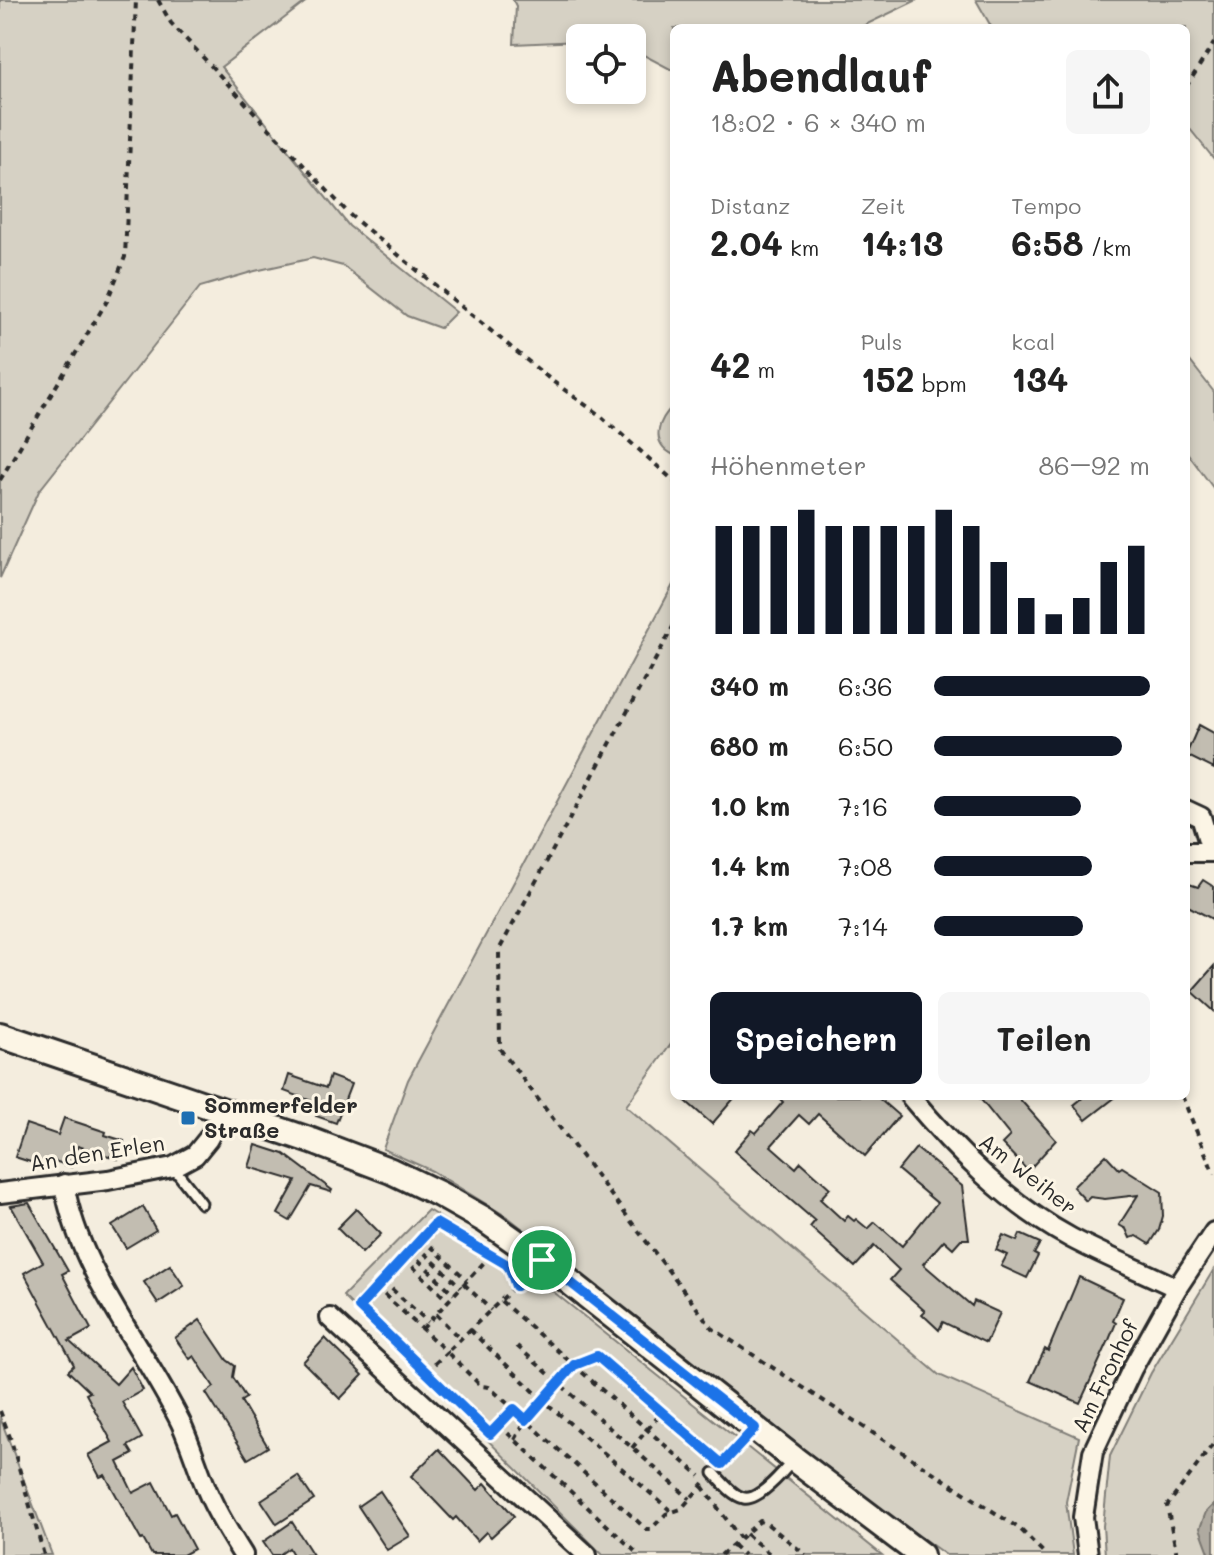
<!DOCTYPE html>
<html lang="de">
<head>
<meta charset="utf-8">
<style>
  body { margin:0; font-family:Mali,sans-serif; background:#f6f6f6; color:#222; height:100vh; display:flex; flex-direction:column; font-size:30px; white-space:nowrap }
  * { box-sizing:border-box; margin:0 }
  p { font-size:26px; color:#767676 }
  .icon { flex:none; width:44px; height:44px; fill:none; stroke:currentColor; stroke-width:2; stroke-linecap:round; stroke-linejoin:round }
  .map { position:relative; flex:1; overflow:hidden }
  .drawer { position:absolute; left:670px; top:24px; width:520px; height:1076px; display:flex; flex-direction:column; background:#fff; border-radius:12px; box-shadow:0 4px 12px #0003 }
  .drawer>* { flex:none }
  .buttons { position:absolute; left:566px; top:24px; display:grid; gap:16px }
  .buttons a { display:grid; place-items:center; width:80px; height:80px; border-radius:12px; background:#fff; box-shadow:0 4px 12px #0003; font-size:40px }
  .pin { position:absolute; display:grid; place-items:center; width:68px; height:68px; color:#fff; margin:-34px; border:4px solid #fff; border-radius:50%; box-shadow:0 2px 8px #0007 }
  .round { display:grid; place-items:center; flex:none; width:84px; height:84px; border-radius:12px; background:#f6f6f6 }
  .head { display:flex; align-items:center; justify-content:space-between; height:136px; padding:0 40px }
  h1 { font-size:44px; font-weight:700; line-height:60px }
  .figures { display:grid; grid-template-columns:repeat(3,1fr); gap:12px; height:136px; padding:8px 40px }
  .figures div { display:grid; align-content:center }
  .figures b { font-size:34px; font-weight:700 }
  .figures small { font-size:22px; font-weight:400 }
  .figures p { font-size:22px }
  .chart { height:224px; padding:16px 40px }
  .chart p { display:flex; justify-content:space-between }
  .chart svg { width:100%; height:144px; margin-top:8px; stroke:#111827; stroke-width:6 }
  .button { display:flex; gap:16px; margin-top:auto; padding:16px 40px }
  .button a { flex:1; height:92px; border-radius:12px; background:#111827; color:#fff; font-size:32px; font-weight:700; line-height:92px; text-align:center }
  .button a+a { background:#f6f6f6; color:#222 }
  ul { padding:0 40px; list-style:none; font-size:26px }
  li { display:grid; grid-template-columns:128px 96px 1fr; align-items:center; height:60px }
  li i { height:20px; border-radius:10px; background:#111827 }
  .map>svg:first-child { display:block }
</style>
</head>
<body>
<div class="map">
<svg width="1214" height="1555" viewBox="0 0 1214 1555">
  <rect width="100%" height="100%" fill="#f4edde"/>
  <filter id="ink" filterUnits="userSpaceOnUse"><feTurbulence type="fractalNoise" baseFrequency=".0125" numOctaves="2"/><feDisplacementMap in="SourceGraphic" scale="16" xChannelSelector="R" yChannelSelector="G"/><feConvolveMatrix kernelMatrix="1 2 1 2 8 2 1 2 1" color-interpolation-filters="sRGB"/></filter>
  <g filter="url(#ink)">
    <g fill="#d6d1c4" stroke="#807e78" stroke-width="2">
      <polygon points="0,0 308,0 221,67 349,226 456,312 440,328 407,316 343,266 313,258 255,271 200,287 39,491 0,578"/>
      <polygon points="513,0 917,0 859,28 674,28 674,71 632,49 632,38 580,38 580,41 514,44 516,6"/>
      <polygon points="976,0 1214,0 1214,159 1186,124 1186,28 992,28"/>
      <polygon points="1186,356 1214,392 1214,489 1186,451"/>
      <path d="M674,405V455C649,443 658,420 674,405Z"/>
      <polygon points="674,583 674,1040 626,1106 939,1375 1079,1437 1066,1502 1073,1555 946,1555 869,1500 509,1218 432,1171 383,1149 408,1080"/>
      <polygon points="428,1210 530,1273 882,1555 603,1555 343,1296"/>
      <polygon points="1214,1269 1214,1555 1105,1555 1103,1526 1110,1456 1151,1373"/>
      <polygon points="0,1416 0,1417 52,1555 0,1555"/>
    </g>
    <polygon fill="#afaaa0" stroke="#7a7771" stroke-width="2" points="1214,1504 1214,1555 1210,1555 1200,1528 1206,1512"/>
    <g fill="#c2bdb1" stroke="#2b2b2b" stroke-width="2">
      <polygon points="1199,725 1214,733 1214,769 1186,755"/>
      <polygon points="1203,880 1214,887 1214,920 1186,905 1186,883 1198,887"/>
      <polygon points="1214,966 1214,1011 1192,991"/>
      <polygon points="289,1075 326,1088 330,1076 351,1084 336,1123 316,1116 320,1104 284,1091"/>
      <polygon points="680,1096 736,1096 712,1124"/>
      <polygon points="777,1096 876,1096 899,1116 865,1156 818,1114 809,1124 799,1115 771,1146 796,1168 801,1162 830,1188 820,1199 844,1221 848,1216 854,1221 856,1219 868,1229 875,1222 902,1246 937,1203 898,1170 916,1148 962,1186 969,1239 961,1239 953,1248 944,1240 923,1264 972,1306 974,1301 1000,1313 986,1343 943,1322 939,1330 922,1314 925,1311 890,1280 899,1270 874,1246 855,1267 810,1227 815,1221 734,1151 752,1130 756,1133 783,1102"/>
      <polygon points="978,1096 1017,1096 1056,1140 1028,1171 1002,1144 1010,1136"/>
      <polygon points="1085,1096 1117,1096 1086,1120 1074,1105"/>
      <polygon points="64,1118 106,1132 105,1135 124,1141 118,1159 78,1146 71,1167 52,1160 49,1168 15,1157 26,1124 58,1135"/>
      <polygon points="256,1145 284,1154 332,1190 331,1192 311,1186 290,1221 278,1214 296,1181 249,1167"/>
      <polygon points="1106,1155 1119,1169 1122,1167 1162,1192 1163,1216 1159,1230 1150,1244 1137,1236 1130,1238 1126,1229 1119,1225 1138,1195 1105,1199 1090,1197 1086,1201 1073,1187"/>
      <polygon points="29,1203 68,1271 62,1274 91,1329 69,1341 116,1384 131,1367 143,1390 122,1402 142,1438 128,1446 133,1454 118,1462 133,1493 154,1482 171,1515 175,1513 194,1549 183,1555 152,1555 143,1539 141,1540 105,1475 100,1477 88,1455 112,1442 86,1394 90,1392 68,1371 74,1365 24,1273 43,1262 11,1206"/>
      <polygon points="143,1207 156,1230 126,1248 112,1226"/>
      <polygon points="356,1209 381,1234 362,1253 337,1228"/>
      <polygon points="1020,1234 1040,1243 1034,1254 1038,1256 1027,1278 1001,1266 1007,1255 996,1250 1003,1235 1017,1241"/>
      <polygon points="170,1265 184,1286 158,1303 144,1282"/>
      <polygon points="1079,1277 1123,1298 1113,1321 1116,1323 1109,1340 1080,1403 1030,1381 1045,1349 1048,1351"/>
      <polygon points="200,1320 227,1360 235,1366 233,1377 246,1398 241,1401 268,1447 248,1459 206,1393 214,1387 194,1356 190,1359 175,1338"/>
      <polygon points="325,1338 363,1375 340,1399 303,1362"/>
      <polygon points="439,1449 478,1490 485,1483 514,1516 491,1537 486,1532 477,1541 456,1517 453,1520 411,1476"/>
      <polygon points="298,1476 314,1500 277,1524 261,1500"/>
      <polygon points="380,1491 410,1536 387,1550 358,1506"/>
      <polygon points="292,1522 313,1555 293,1555 289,1548 279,1555 272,1555 263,1542"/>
    </g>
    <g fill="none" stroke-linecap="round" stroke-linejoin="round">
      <defs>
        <g id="lane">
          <polyline points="173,1167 201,1203"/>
          <path d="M714,1473C721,1481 733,1496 744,1498C759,1501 785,1470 794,1459"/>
        </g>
        <g id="street">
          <polyline points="1186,810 1201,817 1211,850"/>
          <polyline points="1186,852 1214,852"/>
          <path d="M910,1096C955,1150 1008,1204 1071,1238C1105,1256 1142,1271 1177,1288"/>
          <path d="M64,1184C79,1272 142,1344 181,1423C192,1447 199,1473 210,1497C219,1517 231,1536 243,1555"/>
          <polyline points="0,1193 108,1180 173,1167 195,1155 208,1139 223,1112"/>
          <polyline points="330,1318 587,1555"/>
          <polyline points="1088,1555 1083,1517 1093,1452 1132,1369 1177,1288 1214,1232"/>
        </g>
        <polyline id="secondary" points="0,1035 312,1141 391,1171 439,1194 485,1220 542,1260 794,1459 921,1555"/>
      </defs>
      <use href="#lane" stroke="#2b2b2b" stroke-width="15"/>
      <use href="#street" stroke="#2b2b2b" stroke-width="24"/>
      <use href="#secondary" stroke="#2b2b2b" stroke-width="30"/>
      <g stroke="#2b2b2b" stroke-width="4" stroke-dasharray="6 6" stroke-linecap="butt">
        <polyline points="158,0 171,23 351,216 551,380 601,416 674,481"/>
        <polyline points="1186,87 1214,43"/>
        <polyline points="0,480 107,301 125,257 136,0"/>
        <polyline points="674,625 499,950 500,1049 712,1328 1020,1529 1046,1555"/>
        <polyline points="1182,1096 1214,1174"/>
        <polyline points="422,1238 467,1280"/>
        <polyline points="416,1245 461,1287"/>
        <polyline points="410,1252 454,1294"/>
        <polyline points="404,1258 448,1301"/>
        <polyline points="507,1265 516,1286"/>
        <polyline points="383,1281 428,1322"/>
        <polyline points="464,1284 491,1310"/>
        <polyline points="377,1288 359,1307 490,1434"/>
        <polyline points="501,1301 700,1476"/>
        <polyline points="436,1314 460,1339"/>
        <polyline points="422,1329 491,1255"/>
        <polyline points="470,1330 543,1400 672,1512"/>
        <polyline points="517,1346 690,1499"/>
        <polyline points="426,1372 447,1352 377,1288 436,1223 499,1260"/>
        <polyline points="0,1411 11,1440 44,1555"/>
        <polyline points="499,1425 639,1555"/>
        <polyline points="488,1436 514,1409"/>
        <polyline points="515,1440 526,1420 489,1387 481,1386 447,1352 526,1276"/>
        <polyline points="632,1448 662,1412"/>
        <polyline points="724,1462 739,1445"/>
        <polyline points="704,1483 681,1509 666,1514 651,1529 646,1529 526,1420 574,1365 597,1356 717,1460"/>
        <polyline points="702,1486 740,1538"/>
        <polyline points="746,1534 771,1555"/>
        <polyline points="733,1545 744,1555"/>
        <polyline points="721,1555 760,1521 766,1523 806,1555"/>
        <polyline points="1177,1555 1167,1506 1214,1443"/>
      </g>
      <use href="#lane" stroke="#fcf5e5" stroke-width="9"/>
      <use href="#street" stroke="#fcf5e5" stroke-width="18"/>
      <use href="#secondary" stroke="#fcf5e5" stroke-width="24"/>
    </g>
  </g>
  <g fill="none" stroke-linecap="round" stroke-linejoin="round" filter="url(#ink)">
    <defs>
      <polygon id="route" points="436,1223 506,1264 510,1269 516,1286 542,1260 755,1428 722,1464 597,1356 574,1365 526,1420 514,1409 490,1434 359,1307"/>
    </defs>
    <use href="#route" stroke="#fff" stroke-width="16"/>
    <use href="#route" stroke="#1a73e8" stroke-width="10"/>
  </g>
  <rect fill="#1f6fb2" stroke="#fcf5e5" stroke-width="3" x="180" y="1110" width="16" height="16" rx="4"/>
  <g text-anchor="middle" stroke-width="6" stroke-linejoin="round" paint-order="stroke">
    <g font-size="22" font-weight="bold" fill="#2b2b2b" stroke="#fcf5e5" text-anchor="start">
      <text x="204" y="1113">Sommerfelder<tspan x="204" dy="25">Straße</tspan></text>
    </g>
    <g font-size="22" fill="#2b2b2b" stroke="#fcf5e5">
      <text transform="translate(97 1153) rotate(-9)" y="8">An den Erlen</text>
      <text transform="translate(1028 1174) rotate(38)" y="8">Am Weiher</text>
      <text transform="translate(1105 1376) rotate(-64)" y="8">Am Fronhof</text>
    </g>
  </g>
</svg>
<div class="buttons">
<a><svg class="icon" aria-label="locate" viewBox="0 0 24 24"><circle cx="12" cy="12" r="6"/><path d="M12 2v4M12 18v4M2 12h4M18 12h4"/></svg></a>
</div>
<div class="pin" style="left:542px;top:1260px;background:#1e9e55"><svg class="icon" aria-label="arrive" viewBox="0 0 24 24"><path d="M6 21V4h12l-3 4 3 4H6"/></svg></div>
<section class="drawer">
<div class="head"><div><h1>Abendlauf</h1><p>18:02 · 6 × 340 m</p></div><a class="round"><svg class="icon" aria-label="share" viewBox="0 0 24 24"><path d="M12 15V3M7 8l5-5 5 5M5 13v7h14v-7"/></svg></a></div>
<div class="figures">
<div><p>Distanz</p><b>2.04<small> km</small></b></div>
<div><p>Zeit</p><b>14:13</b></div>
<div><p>Tempo</p><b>6:58<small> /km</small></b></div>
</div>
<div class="figures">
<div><b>42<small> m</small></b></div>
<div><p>Puls</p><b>152<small> bpm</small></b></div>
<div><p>kcal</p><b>134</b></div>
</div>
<div class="chart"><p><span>Höhenmeter</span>86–92 m</p>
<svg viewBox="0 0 160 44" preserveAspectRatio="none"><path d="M5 44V11M15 44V11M25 44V11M35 44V6M45 44V11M55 44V11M65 44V11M75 44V11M85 44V6M95 44V11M105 44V22M115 44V33M125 44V38M135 44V33M145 44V22M155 44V17"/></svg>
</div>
<ul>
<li><b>340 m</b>6:36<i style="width:100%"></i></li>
<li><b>680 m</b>6:50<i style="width:87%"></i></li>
<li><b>1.0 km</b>7:16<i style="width:68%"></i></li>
<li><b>1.4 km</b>7:08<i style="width:73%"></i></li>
<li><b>1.7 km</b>7:14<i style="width:69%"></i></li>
</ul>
<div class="button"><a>Speichern</a><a>Teilen</a></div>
</section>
</div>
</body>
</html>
